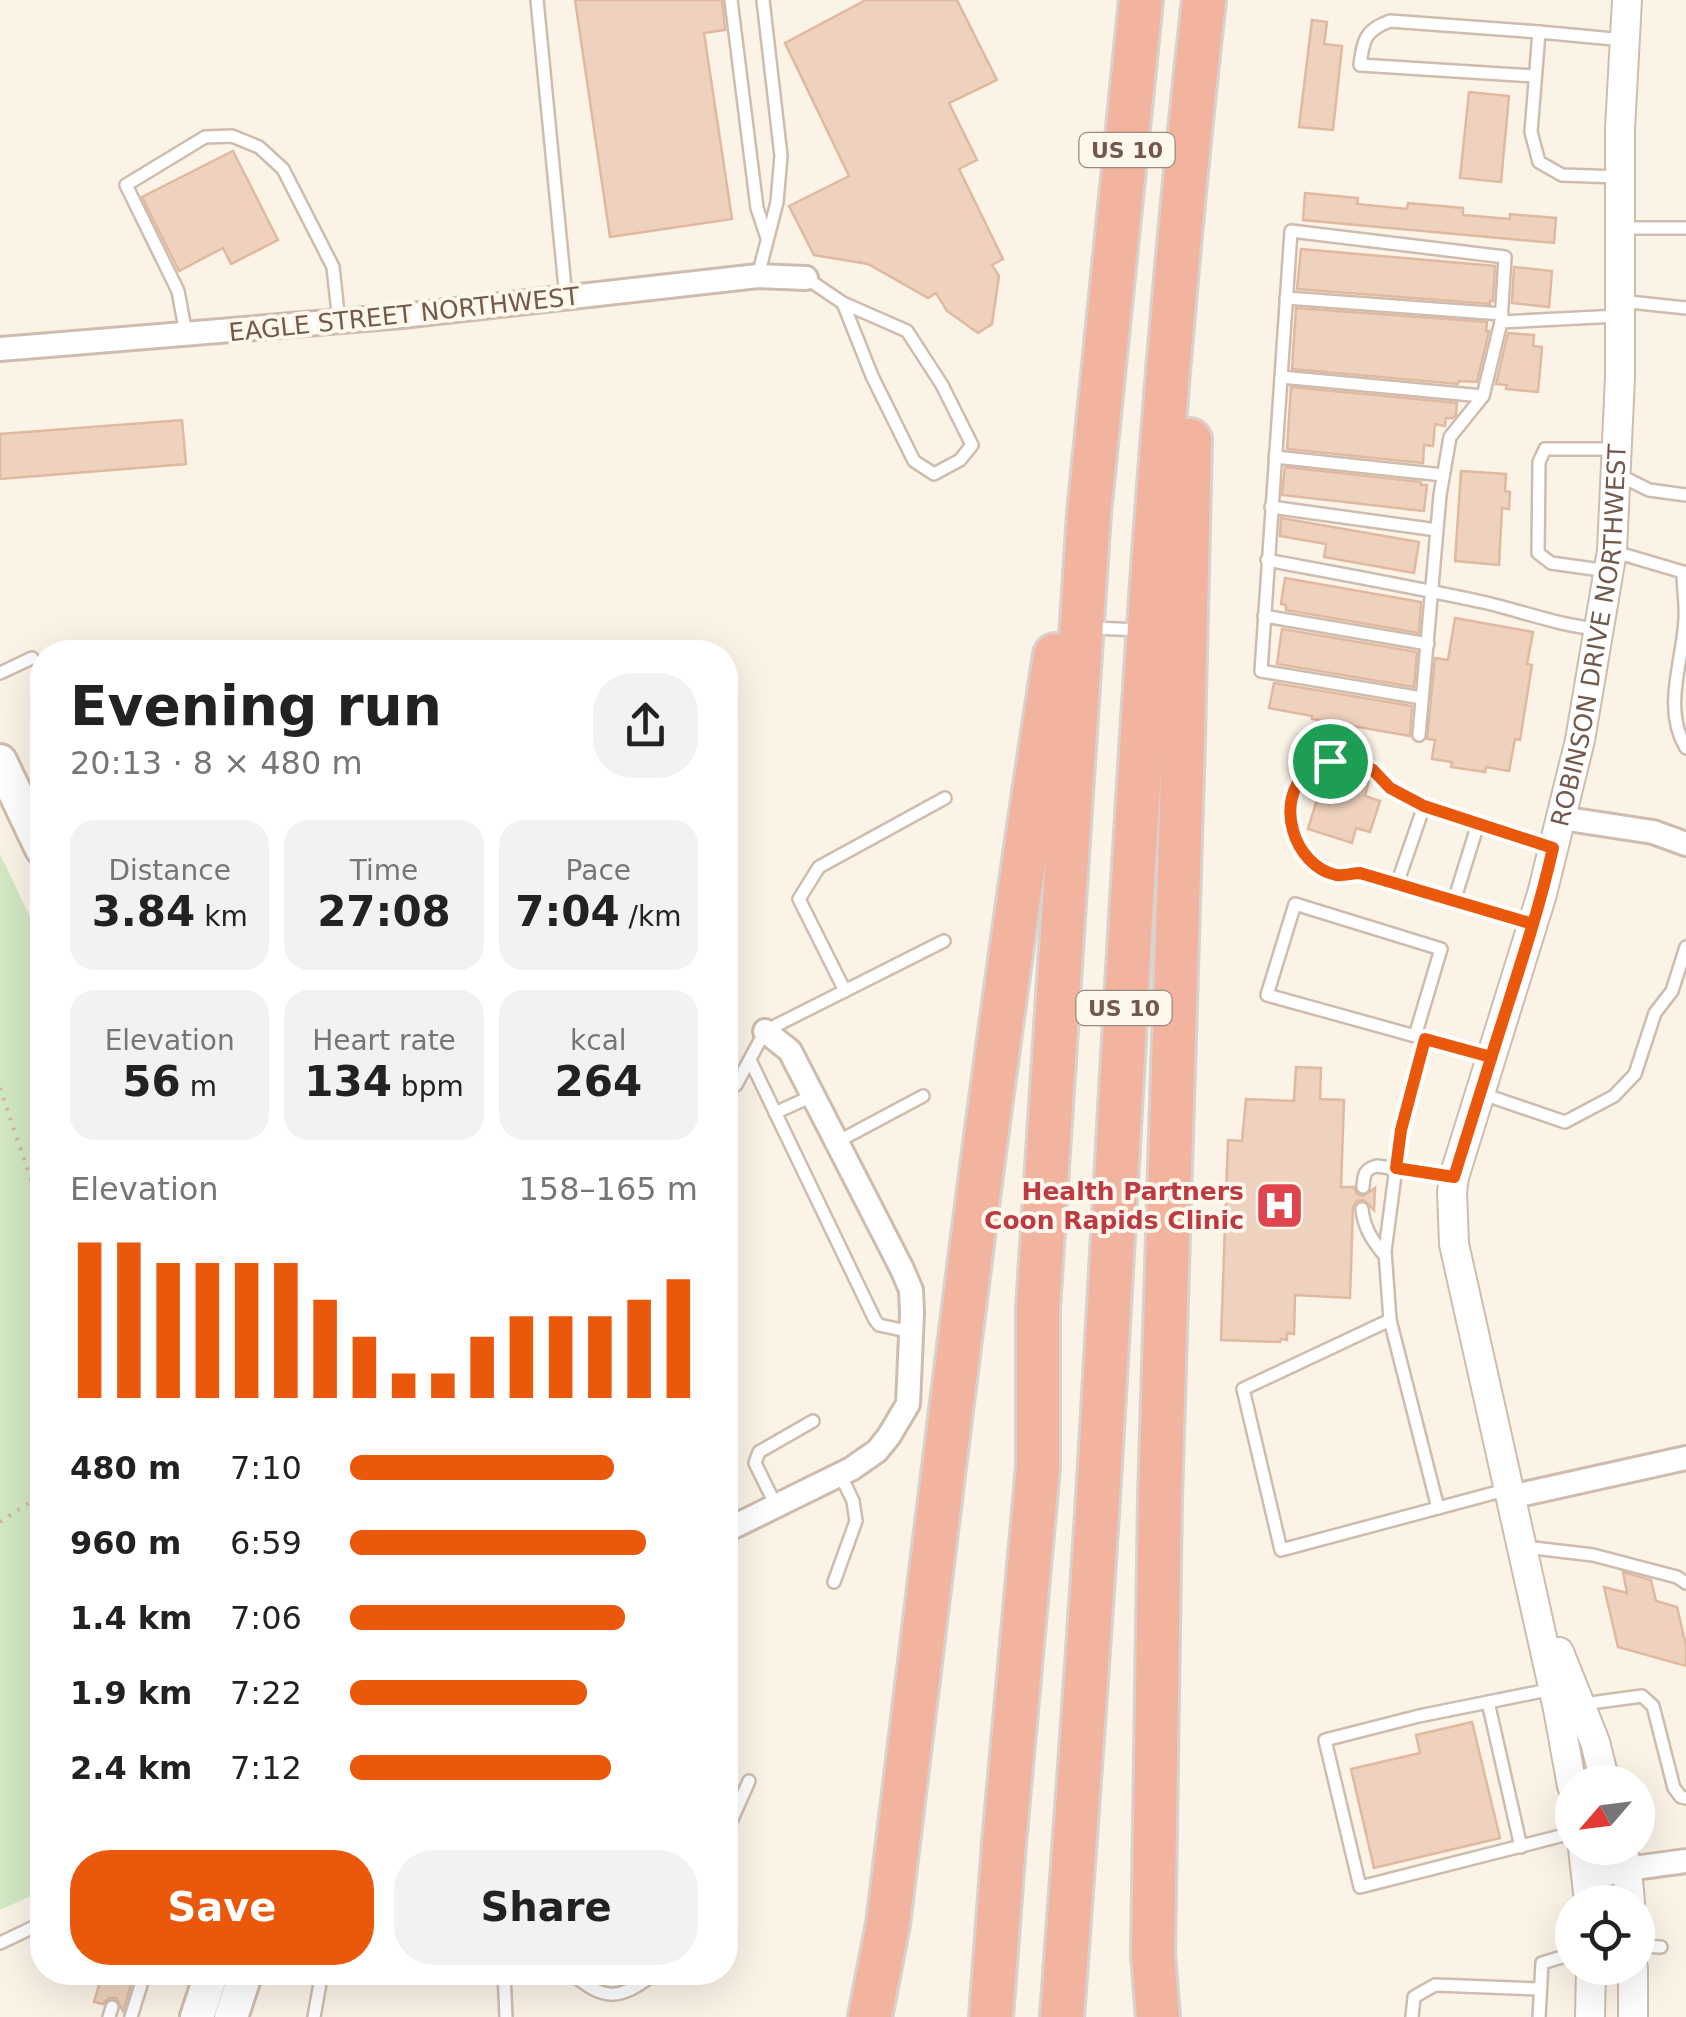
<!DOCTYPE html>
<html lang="en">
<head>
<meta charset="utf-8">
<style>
  body { margin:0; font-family:"DejaVu Sans",sans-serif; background:#f2f2f2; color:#222; height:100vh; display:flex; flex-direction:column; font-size:38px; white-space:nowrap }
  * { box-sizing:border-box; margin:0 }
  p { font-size:32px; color:#767676 }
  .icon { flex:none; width:55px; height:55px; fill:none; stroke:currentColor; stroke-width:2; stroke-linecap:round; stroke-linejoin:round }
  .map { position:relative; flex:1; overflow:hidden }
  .details { position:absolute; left:30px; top:640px; width:708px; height:1345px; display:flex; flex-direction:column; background:#fff; border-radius:40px; box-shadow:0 10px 40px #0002 }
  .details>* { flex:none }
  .needle { width:65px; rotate:242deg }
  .controls { position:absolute; left:1555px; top:1765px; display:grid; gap:20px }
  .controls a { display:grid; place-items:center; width:100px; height:100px; border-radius:50%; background:#fff; box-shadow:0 10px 40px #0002; font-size:50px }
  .pin { position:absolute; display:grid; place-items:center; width:85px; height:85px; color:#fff; margin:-42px; border:5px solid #fff; border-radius:50%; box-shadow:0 2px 10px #0007 }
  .round { display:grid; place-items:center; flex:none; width:105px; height:105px; border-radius:40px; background:#f2f2f2 }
  .overview { display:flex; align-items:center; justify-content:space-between; height:170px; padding:0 40px }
  h1 { font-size:55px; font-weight:600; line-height:75px }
  .figures { display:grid; grid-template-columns:repeat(3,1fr); gap:15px; height:170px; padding:10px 40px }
  .figures div { display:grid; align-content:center; border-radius:25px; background:#f2f2f2; text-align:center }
  .figures b { font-size:42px; font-weight:600 }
  .figures small { font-size:28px; font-weight:400 }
  .figures p { font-size:28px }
  .chart { height:280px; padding:20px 40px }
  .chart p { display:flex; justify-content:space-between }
  .chart svg { width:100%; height:180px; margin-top:10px; stroke:#ea580c; stroke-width:6 }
  .action { display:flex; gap:20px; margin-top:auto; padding:20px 40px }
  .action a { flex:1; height:115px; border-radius:40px; background:#ea580c; color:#fff; font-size:40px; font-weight:600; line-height:115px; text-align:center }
  .action a+a { background:#f2f2f2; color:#222 }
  ul { padding:0 40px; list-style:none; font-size:32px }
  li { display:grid; grid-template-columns:160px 120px 1fr; align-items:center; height:75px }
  li i { height:25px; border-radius:12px; background:#ea580c }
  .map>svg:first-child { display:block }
</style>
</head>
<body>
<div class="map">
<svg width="1686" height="2017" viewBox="0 0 1686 2017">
  <rect width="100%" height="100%" fill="#fbf3e6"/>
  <polygon fill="#d3e8c5" points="0,854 42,942 42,1891 0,1910"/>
  <g fill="#efd2be" stroke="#e1b8a0" stroke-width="2.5">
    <polygon points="575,0 722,0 725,30 704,33 732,219 610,237"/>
    <polygon points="866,0 957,0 997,80 949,103 977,160 959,169 1003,259 992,265 999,276 992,324 978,333 947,311 936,293 928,298 868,264 814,255 789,206 849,176 785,43"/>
    <polygon points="1312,20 1327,22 1324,44 1342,46 1333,130 1299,127"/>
    <polygon points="1469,92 1509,96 1501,182 1460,178"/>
    <polygon points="233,151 278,240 231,264 223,248 179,271 142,197"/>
    <polygon points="1305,193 1358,198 1357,204 1407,209 1408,203 1463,208 1463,215 1510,219 1510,214 1556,218 1554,243 1303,220"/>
    <polygon points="1301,249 1495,266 1493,301 1490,301 1490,304 1297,289"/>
    <polygon points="1514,267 1552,271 1549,307 1512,303"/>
    <polygon points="1296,308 1487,322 1486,331 1489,331 1477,382 1459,381 1458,384 1292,369"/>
    <polygon points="1508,333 1534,335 1533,346 1542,347 1538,392 1506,389 1507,385 1496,384"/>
    <polygon points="1291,387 1457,403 1456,415 1453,418 1446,418 1445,426 1435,424 1433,446 1424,445 1423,463 1287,449"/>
    <polygon points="182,420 186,464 0,479 0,434"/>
    <polygon points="1285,467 1421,482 1421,485 1427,485 1424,511 1282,495"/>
    <polygon points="1461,471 1506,474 1505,491 1510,492 1509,509 1502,508 1499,565 1455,561"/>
    <polygon points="1281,518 1419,542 1414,573 1324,557 1326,544 1280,536"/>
    <polygon points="1285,578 1421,602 1419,633 1286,610 1286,605 1281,604"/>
    <polygon points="1455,618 1533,632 1527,664 1532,665 1520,740 1515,739 1509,771 1486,767 1485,772 1451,767 1452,762 1432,759 1435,740 1427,739 1435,658 1448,660"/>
    <polygon points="1282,629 1417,652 1414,687 1277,664"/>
    <polygon points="1274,683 1412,706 1410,736 1312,719 1312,716 1269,708"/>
    <polygon points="1336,770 1369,781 1365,796 1380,801 1370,832 1356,828 1352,843 1308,829 1325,773"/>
    <polygon points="1296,1067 1321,1068 1320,1099 1344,1100 1341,1187 1354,1187 1357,1194 1363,1196 1375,1188 1374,1210 1364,1200 1357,1201 1353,1207 1350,1298 1295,1295 1294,1334 1287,1333 1287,1340 1281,1339 1280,1342 1221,1340 1228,1140 1242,1141 1246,1099 1294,1101"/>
    <polygon points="1623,1572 1651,1580 1656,1601 1677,1607 1686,1646 1686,1666 1618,1647 1604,1587 1627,1593"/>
    <polygon points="1472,1722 1500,1838 1374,1868 1351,1769 1420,1753 1416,1735"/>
    <polygon points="103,1972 135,1972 123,2011 116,1998 109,1998 103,2004 94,2002"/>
  </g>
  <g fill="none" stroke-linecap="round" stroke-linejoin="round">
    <defs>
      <g id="service">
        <polyline points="537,0 566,298"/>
        <polyline points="731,0 757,208 767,238"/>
        <path d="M1535,76L1360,65C1363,40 1365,30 1390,21L1539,32"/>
        <polyline points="1620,177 1562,175 1539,162 1531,132 1539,32 1624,40"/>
        <polyline points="1620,228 1686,228"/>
        <polyline points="758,276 777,202 781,156 763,0"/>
        <polyline points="806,278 843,303 872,376 914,461 934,474 960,460 972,445 942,385 907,331 843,303"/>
        <polyline points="1286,298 1502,314"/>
        <polyline points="1620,301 1686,308"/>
        <polyline points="186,334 178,291 126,185 205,137 232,136 259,147 283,169 333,267 339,322"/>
        <polyline points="1281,377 1483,396"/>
        <polyline points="1275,457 1443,475"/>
        <polyline points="1619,475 1649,490 1686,495"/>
        <polyline points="1271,507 1437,530"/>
        <path d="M1615,552L1683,572C1683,587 1686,603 1685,619C1683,662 1662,708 1686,748"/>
        <path d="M1267,560C1341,574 1414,587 1487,603C1524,612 1561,626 1599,629"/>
        <polyline points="1608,571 1551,563 1538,553 1539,462 1545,449 1616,449"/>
        <polyline points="1264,616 1428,644"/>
        <polyline points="1091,628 1142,630"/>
        <polyline points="0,673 32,658"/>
        <polyline points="1422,698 1261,671 1291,231 1505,257 1501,322"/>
        <polyline points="1419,735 1440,495 1450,437 1483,396 1501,322 1618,316"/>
        <polyline points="1397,884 1424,806"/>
        <polyline points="1454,901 1478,824"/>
        <path d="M1532,924L1360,873C1353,873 1344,876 1337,875C1334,874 1326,870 1324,868C1282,846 1275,774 1328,762C1341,759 1361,763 1372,770C1381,776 1385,786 1394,791C1442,819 1500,831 1553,848"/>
        <polyline points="845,991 799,899 819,867 945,798"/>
        <polyline points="1415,1036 1441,949 1295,904 1267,995 1491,1057"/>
        <polyline points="1425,1039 1401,1129 1385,1251 1390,1320 1243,1389 1281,1550 1509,1489"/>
        <polyline points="750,1060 875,1320 879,1325 911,1332"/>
        <polyline points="725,1090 736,1085 765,1031 944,941"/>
        <polyline points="1480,1093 1565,1122 1614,1096 1635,1074 1655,1013 1672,991 1686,947"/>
        <polyline points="775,1113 812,1096"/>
        <polyline points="835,1143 923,1096"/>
        <path d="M1363,1187C1364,1175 1364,1169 1377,1166L1454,1177"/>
        <path d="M1362,1209C1364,1229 1373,1241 1385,1256"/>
        <polyline points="1390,1320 1438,1508"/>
        <polyline points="776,1506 755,1463 759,1452 813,1421"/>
        <polyline points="1525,1547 1593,1555 1677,1577 1686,1583"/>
        <polyline points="834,1582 856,1521 853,1501 840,1474"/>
        <polyline points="1553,1689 1419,1716 1325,1740 1360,1887 1572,1833"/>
        <polyline points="1488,1702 1521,1847"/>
        <polyline points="1583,1704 1642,1696 1653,1706 1674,1788 1681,1797 1686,1798"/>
        <polyline points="725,1835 749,1781"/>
        <polyline points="0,1943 42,1923"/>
        <polyline points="1638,1946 1661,1947"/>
        <polyline points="504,1972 506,2017"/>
        <path d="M571,1972C603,2003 623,2000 656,1972"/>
        <polyline points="109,2017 112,2007"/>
        <polyline points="131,2017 145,1972"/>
        <polyline points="314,2017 322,1972"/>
        <polyline points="1412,2017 1414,1997 1435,1985 1539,1989"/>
        <polyline points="1539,2017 1542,1963 1572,1954"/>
      </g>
      <g id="minor">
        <polyline points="0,349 402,316 758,276 806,278"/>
        <polyline points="1561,818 1653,832 1686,844"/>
        <polyline points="1510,1497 1686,1458"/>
        <polyline points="725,1531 851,1469 877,1451 889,1436 908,1404 912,1313 911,1290 902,1269 790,1051 765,1031"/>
        <polyline points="1587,1879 1627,1869 1686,1861"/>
      </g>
      <g id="tertiary">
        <polyline points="1559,1652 1595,1742 1605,1782"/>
        <path id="s1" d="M1572,1786L1558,1709L1454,1244L1452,1192L1454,1177L1542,894L1580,740L1612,551L1620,377V129L1627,0"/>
        <polyline points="1583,1848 1589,1902"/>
        <polyline points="1622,1848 1627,1869 1630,1902"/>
        <polyline points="1633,1968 1633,2017"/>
        <polyline points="1590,2017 1591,1968"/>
      </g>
      <g id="secondary">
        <polyline points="0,761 42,849"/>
        <polyline points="197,2017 212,1972"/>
        <polyline points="231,2017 246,1972"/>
      </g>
      <g id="motorway">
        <path d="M870,2017L888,1924C940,1501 989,1077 1055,655"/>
        <polyline points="991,2017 1004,1843 1038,1467 1038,1308 1089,513 1141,0"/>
        <path d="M1062,2017C1076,1821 1091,1625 1102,1429C1130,952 1150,475 1204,0"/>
        <polyline points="1158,2017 1153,1955 1160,1498 1183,739 1190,440"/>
      </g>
    </defs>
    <use href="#service" stroke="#cebdaf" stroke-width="16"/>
    <use href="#minor" stroke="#cebdaf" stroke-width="28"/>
    <use href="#tertiary" stroke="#cebdaf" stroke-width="32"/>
    <use href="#secondary" stroke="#d1bcad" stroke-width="38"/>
    <use href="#motorway" stroke="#d8d1cd" stroke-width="48"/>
    <g stroke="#d4b5a2" stroke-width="4" stroke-dasharray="2.5 8" stroke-linecap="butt">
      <polyline points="0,1088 30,1177 42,1202"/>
      <polyline points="0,1522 42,1494"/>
    </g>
    <use href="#service" stroke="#fff" stroke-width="11"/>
    <use href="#minor" stroke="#fff" stroke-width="22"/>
    <use href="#tertiary" stroke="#fff" stroke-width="28"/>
    <use href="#secondary" stroke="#fff" stroke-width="32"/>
    <use href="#motorway" stroke="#f3b49f" stroke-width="42"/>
  </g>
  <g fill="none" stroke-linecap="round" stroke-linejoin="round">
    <defs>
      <path id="route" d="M1330,761C1323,764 1313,767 1308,771C1273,801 1294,866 1336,875C1343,876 1353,873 1360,873L1533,924L1454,1177L1396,1168L1401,1130L1425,1039L1491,1057C1513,988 1537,919 1553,848L1424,806L1390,788L1373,770L1354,762L1330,761"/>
    </defs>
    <use href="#route" stroke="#fff" stroke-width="20"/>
    <use href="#route" stroke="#ea580c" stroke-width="12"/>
  </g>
  <defs>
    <symbol id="hospital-square" viewBox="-11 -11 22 22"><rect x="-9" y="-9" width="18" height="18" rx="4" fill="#e0444e" stroke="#fef7ec"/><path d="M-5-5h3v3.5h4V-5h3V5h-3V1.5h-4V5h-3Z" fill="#fff"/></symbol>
  </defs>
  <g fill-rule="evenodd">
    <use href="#hospital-square" x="1252" y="1178" width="55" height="55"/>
  </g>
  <g text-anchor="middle" stroke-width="8" stroke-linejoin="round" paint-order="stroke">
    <g fill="#fef7ec" stroke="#9d887c" stroke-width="2.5">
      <rect x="1079.5" y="133" width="95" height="34" rx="8"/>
      <rect x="1076.5" y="991" width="95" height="34" rx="8"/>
    </g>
    <g font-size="22" font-weight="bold" fill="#73594c">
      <text x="1127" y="158">US 10</text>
      <text x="1124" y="1016">US 10</text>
    </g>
    <g font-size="25" fill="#73594c" stroke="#fef7ec">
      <text transform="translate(404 314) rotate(-6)" y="9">EAGLE STREET NORTHWEST</text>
      <text dy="9" stroke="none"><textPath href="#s1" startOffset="1182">ROBINSON DRIVE NORTHWEST</textPath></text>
    </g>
    <g font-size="25" font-weight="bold" fill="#be3a42" stroke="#fef7ec" text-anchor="end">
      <text x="1244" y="1200">Health Partners<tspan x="1244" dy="29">Coon Rapids Clinic</tspan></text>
    </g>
  </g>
</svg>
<div class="controls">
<a><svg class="needle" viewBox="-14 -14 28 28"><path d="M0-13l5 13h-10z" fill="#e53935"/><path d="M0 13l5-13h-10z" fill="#767676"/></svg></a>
<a><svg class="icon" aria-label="locate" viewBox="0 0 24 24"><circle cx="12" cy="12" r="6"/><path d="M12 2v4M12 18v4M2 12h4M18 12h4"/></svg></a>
</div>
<div class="pin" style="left:1330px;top:761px;background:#1e9e55"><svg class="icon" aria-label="arrive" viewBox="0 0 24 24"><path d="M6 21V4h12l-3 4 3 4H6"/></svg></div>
<section class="details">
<div class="overview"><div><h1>Evening run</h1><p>20:13 · 8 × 480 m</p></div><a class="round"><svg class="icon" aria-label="share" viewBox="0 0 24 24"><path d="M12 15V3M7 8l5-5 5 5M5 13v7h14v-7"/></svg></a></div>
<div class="figures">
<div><p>Distance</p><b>3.84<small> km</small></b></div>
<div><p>Time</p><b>27:08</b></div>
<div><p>Pace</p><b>7:04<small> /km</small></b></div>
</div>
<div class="figures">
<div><p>Elevation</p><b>56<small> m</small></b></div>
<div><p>Heart rate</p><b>134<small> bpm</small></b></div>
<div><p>kcal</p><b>264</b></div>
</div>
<div class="chart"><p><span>Elevation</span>158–165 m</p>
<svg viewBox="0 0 160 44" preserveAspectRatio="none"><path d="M5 44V6M15 44V6M25 44V11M35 44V11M45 44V11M55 44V11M65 44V20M75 44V29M85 44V38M95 44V38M105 44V29M115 44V24M125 44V24M135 44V24M145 44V20M155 44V15"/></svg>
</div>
<ul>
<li><b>480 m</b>7:10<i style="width:76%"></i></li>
<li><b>960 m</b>6:59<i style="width:85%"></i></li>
<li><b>1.4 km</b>7:06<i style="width:79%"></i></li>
<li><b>1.9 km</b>7:22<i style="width:68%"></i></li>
<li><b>2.4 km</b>7:12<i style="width:75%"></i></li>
</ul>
<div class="action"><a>Save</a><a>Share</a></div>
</section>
</div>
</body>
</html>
